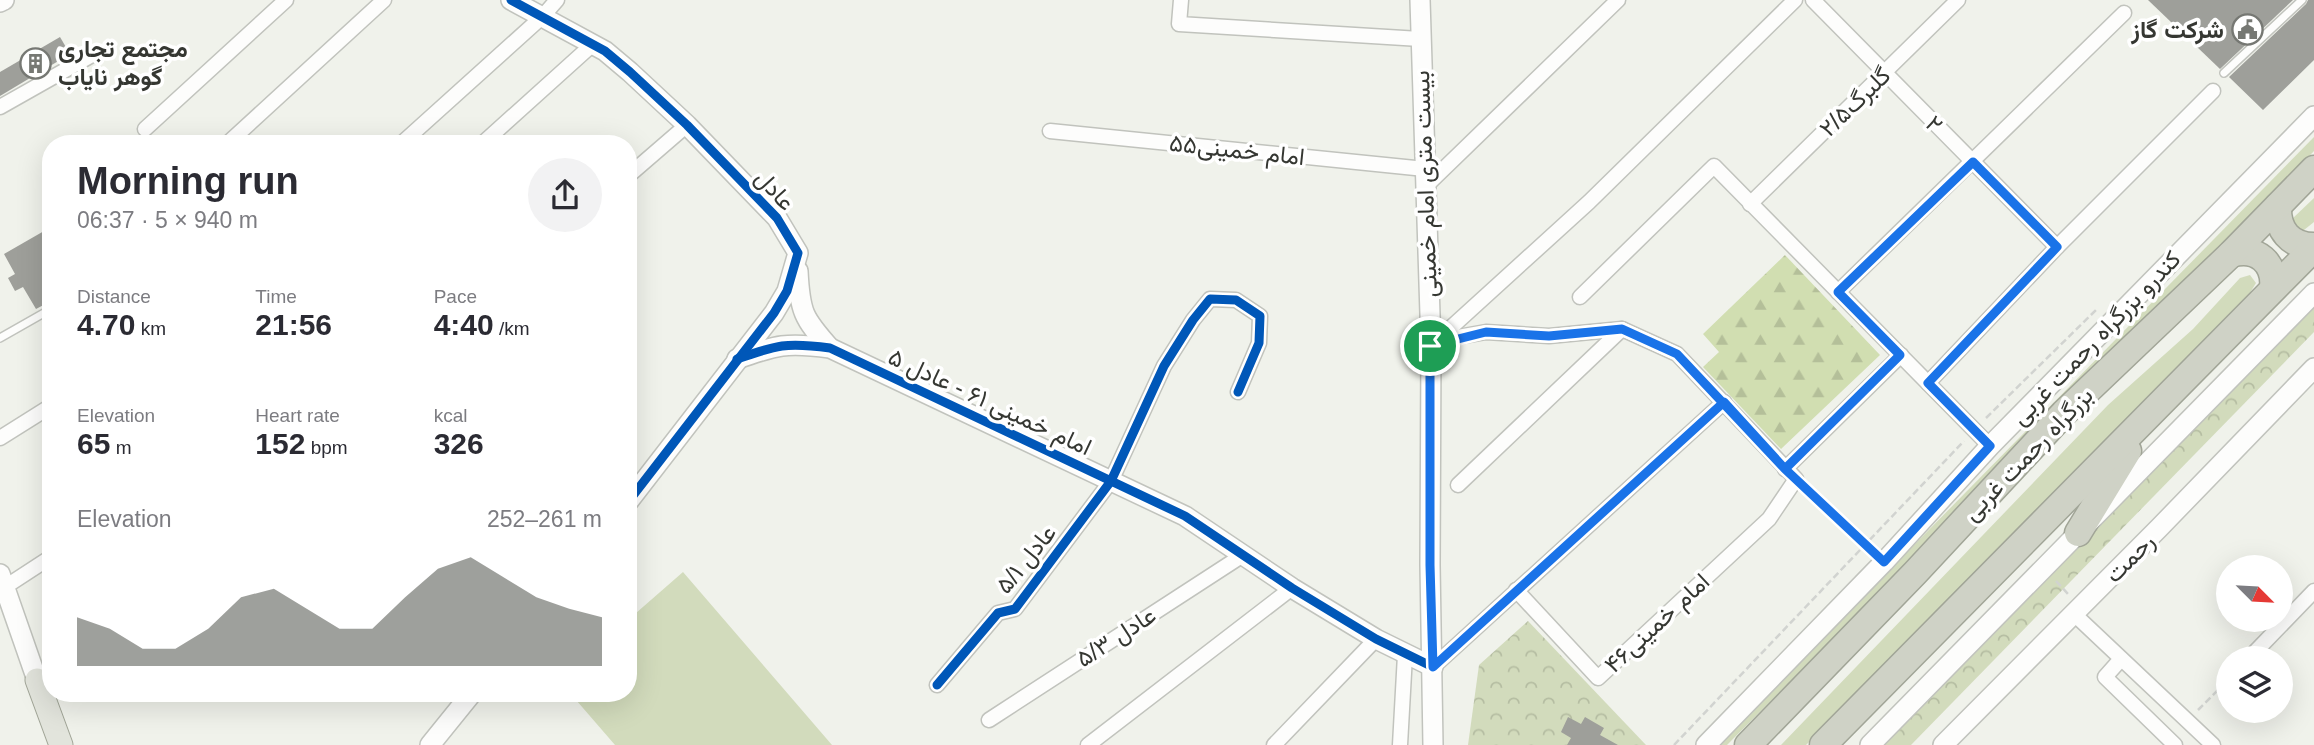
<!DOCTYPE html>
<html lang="en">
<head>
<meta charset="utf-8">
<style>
  body { margin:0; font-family:Helvetica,Vazirmatn,sans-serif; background:#f2f2f3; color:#2b2b33; height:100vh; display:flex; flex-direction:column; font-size:26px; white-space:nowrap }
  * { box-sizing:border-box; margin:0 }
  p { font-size:23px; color:#7c7c81 }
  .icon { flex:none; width:38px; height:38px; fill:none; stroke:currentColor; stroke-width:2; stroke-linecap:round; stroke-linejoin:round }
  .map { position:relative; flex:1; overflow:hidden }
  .drawer { position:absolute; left:42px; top:135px; width:595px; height:567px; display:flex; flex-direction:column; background:#fff; border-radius:28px; box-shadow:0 7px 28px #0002 }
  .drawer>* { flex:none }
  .needle { width:46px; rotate:114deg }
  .fabs { position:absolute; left:2216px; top:555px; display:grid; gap:14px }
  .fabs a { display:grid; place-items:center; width:77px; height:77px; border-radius:50%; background:#fff; box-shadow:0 7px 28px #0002; font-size:35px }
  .pin { position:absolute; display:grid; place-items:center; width:60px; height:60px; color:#fff; margin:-30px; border:4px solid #fff; border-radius:50%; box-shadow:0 2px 7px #0007 }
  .round { display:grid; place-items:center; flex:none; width:74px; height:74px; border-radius:37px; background:#f2f2f3 }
  .head { display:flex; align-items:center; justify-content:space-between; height:119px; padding:0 35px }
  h1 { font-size:38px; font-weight:700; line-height:52px }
  .metrics { display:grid; grid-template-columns:repeat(3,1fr); gap:10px; height:119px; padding:7px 35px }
  .metrics div { display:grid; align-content:center }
  .metrics b { font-size:30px; font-weight:700 }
  .metrics small { font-size:19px; font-weight:400 }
  .metrics p { font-size:19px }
  .chart { height:196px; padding:14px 35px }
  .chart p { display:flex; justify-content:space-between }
  .chart svg { width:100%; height:126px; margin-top:7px; fill:#767873; opacity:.7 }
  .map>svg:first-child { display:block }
</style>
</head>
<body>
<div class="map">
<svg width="2314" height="745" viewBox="0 0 2314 745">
  <defs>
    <pattern id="forest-firs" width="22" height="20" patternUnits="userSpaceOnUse" patternTransform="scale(1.75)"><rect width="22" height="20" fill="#d1deb1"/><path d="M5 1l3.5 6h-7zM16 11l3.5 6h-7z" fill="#b4bf99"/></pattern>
    <pattern id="park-crowns" width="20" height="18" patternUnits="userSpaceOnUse" patternTransform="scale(1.75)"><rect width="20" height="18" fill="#d2dbbc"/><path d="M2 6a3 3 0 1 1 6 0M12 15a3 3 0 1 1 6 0" fill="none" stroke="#b5bda2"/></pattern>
  </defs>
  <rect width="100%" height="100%" fill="#f0f2eb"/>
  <g fill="#d2dbbc">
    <polygon points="2314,137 2314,151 2279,188 1727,745 1718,745"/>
    <polygon points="2314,198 2314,222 2299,234 2292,219"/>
    <polygon points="2250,275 2256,283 2248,296 1806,745 1781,745 2108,405 2193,329 2240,278"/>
    <polygon points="683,572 832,745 615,745 570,693 628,693 628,620"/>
  </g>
  <polygon fill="url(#forest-firs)" points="1785,255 1880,355 1781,449 1703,367 1719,352 1703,334"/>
  <g fill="url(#park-crowns)">
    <polygon points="2314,304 2314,332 1911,745 1881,745"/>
    <polygon points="1528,621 1646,745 1468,745 1479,665"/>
  </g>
  <g fill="#9e9f9a">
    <polygon points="2148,0 2293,0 2220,69"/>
    <polygon points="2308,0 2314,0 2314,60 2263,110 2229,77 2306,4"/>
    <polygon points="60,37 70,54 0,96 0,72"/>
    <polygon points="51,227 51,301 36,309 23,287 15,291 8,278 15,274 4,254"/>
    <polygon points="1568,717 1581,724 1585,717 1604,728 1600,735 1618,745 1567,745 1571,738 1561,732"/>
  </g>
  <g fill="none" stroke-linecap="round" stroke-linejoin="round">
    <defs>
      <g id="lane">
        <polyline points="2224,73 2302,0"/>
        <polyline points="0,338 51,309"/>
      </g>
      <g id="street">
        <polyline points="1181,0 1179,24 1420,39"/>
        <polyline points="1813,0 2057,247"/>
        <polyline points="0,107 92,55"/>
        <polyline points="145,129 286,0"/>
        <polyline points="1050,131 1425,169"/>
        <polyline points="227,144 384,0"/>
        <polyline points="401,144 543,16 557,0"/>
        <polyline points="482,144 593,44"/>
        <polyline points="628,176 687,125"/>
        <polyline points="1426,186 1618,0"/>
        <polyline points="1750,204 1958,0"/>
        <polyline points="1838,292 2124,13"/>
        <polyline points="1580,297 1714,166 1990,446"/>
        <polyline points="1434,343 1589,202 1795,0"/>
        <polyline points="1431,346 1458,337 1486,332 1549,336 1622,329 1677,354 1796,479 1769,519 1598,678 1516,590"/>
        <polyline points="1928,383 2057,247 2213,91"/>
        <polyline points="0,438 51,406"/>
        <polyline points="1785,469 1901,355"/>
        <polyline points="1458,485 1622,329"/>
        <polyline points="5,587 51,557"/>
        <polyline points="2073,613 2213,745"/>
        <polyline points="2255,652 2314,591"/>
        <polyline points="2121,659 2105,677 2175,745"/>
        <polyline points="1433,667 1724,402"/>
        <polyline points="937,685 998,613 1015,609 1111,481 1164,366 1193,320 1210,299 1236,300 1260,316 1259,343 1238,392"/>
        <polyline points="989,720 1243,555"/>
        <polyline points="1088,745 1292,588"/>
        <polyline points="1274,745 1376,639"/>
        <polyline points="1400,745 1405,655"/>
      </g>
      <g id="secondary">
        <polyline points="511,0 605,51 630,72 687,125 777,218 798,253 787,291 774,313 628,502"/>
        <polyline points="1420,0 1431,346 1430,565 1433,745"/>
        <polyline points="0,2 4,0"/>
        <path d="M798,271C800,312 803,318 830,348"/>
        <path d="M737,359C777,345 786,342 830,348L1185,516L1292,588L1376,639L1433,667"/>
        <polyline points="0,574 37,680"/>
        <polyline points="430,745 472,693"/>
        <polyline points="1706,745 1884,562 1990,446 2314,116"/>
        <polyline points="1870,745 2314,293"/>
        <polyline points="1943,745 2159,528 2314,368"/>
      </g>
      <polyline id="primary" points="37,680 61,745"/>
      <g id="highway">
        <path d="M2278,206C2277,230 2290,246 2314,246"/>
        <path d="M2231,254C2257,246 2276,263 2273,289"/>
        <polyline points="2078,533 2128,451"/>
        <polyline points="1748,745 1915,573 2064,413 2231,254 2314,169"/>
        <polyline points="1823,745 2314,248"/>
      </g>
    </defs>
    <use href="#lane" stroke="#c1c3bd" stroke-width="10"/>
    <use href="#street" stroke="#c1c3bd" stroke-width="17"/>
    <use href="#secondary" stroke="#c1c3bd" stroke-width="22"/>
    <use href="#primary" stroke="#a1a597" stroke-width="25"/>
    <use href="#highway" stroke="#a1a597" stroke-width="29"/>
    <g stroke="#d1d3d0" stroke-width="2.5" stroke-dasharray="7 3.5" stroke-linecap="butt">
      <polyline points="1986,418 2096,310"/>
      <polyline points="1808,490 1872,550"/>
      <polyline points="2056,581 2068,594"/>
      <polyline points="2198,710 2228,680"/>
      <polyline points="1674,745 1964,441"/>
    </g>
    <use href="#lane" stroke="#fdfdfc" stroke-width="7"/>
    <use href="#street" stroke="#fdfdfc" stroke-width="14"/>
    <use href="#secondary" stroke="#fdfdfc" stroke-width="19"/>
    <use href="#primary" stroke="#e2e4dc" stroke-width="23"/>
    <use href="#highway" stroke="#cfd2c6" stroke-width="26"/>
    <defs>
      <g id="cycleway">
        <polyline points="511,0 605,51 630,72 687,125 777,218 798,253 787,291 774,313 628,502"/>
        <path d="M737,359C777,345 786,342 830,348L1185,516L1292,588L1376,639L1433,667L1724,402"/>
        <polyline points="937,685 998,613 1015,609 1111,481 1164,366 1193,320 1210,299 1236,300 1260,316 1259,343 1238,392"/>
      </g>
    </defs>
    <use href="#cycleway" stroke="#fff" stroke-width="13"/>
    <use href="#cycleway" stroke="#0057b8" stroke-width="9"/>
  </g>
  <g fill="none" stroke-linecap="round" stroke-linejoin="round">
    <defs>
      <polyline id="route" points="1430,346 1430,565 1433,667 1724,402 1785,469 1900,355 1838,292 1973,162 2057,247 1928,383 1990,446 1884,562 1785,469 1677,354 1622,329 1549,336 1486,332 1430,346"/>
    </defs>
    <use href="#route" stroke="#fff" stroke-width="14"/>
    <use href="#route" stroke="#1a73e8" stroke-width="9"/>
  </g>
  <defs>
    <symbol id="civic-ring" viewBox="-11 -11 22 22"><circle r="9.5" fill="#fff" stroke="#767873" stroke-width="1.5"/><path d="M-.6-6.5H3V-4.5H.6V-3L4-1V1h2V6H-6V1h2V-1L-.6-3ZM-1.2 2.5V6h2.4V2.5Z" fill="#767873"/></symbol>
    <symbol id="building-ring" viewBox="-11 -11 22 22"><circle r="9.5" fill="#fff" stroke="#767873" stroke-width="1.5"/><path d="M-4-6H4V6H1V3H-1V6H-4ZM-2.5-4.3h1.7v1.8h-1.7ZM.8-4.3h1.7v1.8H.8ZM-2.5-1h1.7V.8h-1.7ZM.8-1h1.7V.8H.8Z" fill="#767873"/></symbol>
  </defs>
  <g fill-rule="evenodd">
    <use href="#civic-ring" x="2230" y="12" width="35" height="35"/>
    <use href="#building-ring" x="18" y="46" width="35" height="35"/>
  </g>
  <g text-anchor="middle" stroke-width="7" stroke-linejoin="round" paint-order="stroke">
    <g font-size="24" font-weight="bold" fill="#353732" stroke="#fff" text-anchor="end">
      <text x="2224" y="38">شرکت گاز</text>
      <text x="58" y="57" text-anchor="start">مجتمع تجاری<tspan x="58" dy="28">گوهر نایاب</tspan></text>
    </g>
    <g font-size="24" fill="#353732" stroke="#fff">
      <text transform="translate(1855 102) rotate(-44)" y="8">گلبرگ۲/۵</text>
      <text transform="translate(1934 124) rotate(45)" y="8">۲</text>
      <text transform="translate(1237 150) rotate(6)" y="8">امام خمینی۵۵</text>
      <text transform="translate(1425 184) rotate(-92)" y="8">بیست متری امام خمینی</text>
      <text transform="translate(775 190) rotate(48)" y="8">عادل</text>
      <text transform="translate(2096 338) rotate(-46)" y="8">کندرو بزرگراه رحمت غربی</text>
      <text transform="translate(990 402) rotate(25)" y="8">امام خمینی ۶۱ - عادل ۵</text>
      <text transform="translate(2028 454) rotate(-46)" y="8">بزرگراه رحمت غربی</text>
      <text transform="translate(2130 558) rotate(-45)" y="8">رحمت</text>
      <text transform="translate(1026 559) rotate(-51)" y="8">عادل ۵/۱</text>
      <text transform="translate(1657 623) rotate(-43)" y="8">امام خمینی۴۶</text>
      <text transform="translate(1116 637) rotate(-33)" y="8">عادل ۵/۳</text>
    </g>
  </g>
</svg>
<div class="fabs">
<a><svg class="needle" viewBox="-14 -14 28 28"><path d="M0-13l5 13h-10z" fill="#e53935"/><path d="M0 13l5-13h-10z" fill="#7c7c81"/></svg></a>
<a><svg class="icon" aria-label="layers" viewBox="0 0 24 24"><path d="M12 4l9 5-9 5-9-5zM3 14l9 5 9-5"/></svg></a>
</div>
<div class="pin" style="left:1430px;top:346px;background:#1e9e55"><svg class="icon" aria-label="arrive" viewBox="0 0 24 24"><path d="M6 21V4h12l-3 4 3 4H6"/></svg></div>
<section class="drawer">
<div class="head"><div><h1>Morning run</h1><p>06:37 · 5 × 940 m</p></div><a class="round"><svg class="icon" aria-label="share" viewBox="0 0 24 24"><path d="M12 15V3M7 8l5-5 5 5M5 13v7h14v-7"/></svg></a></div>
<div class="metrics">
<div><p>Distance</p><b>4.70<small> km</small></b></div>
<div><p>Time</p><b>21:56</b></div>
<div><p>Pace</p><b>4:40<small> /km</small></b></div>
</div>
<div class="metrics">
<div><p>Elevation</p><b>65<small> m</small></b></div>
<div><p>Heart rate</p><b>152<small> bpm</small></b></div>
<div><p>kcal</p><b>326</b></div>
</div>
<div class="chart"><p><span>Elevation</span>252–261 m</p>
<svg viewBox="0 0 160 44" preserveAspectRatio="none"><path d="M0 44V27L10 31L20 38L30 38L40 31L50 20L60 17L70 24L80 31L90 31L100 20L110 10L120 6L130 13L140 20L150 24L160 27V44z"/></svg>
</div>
</section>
</div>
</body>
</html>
